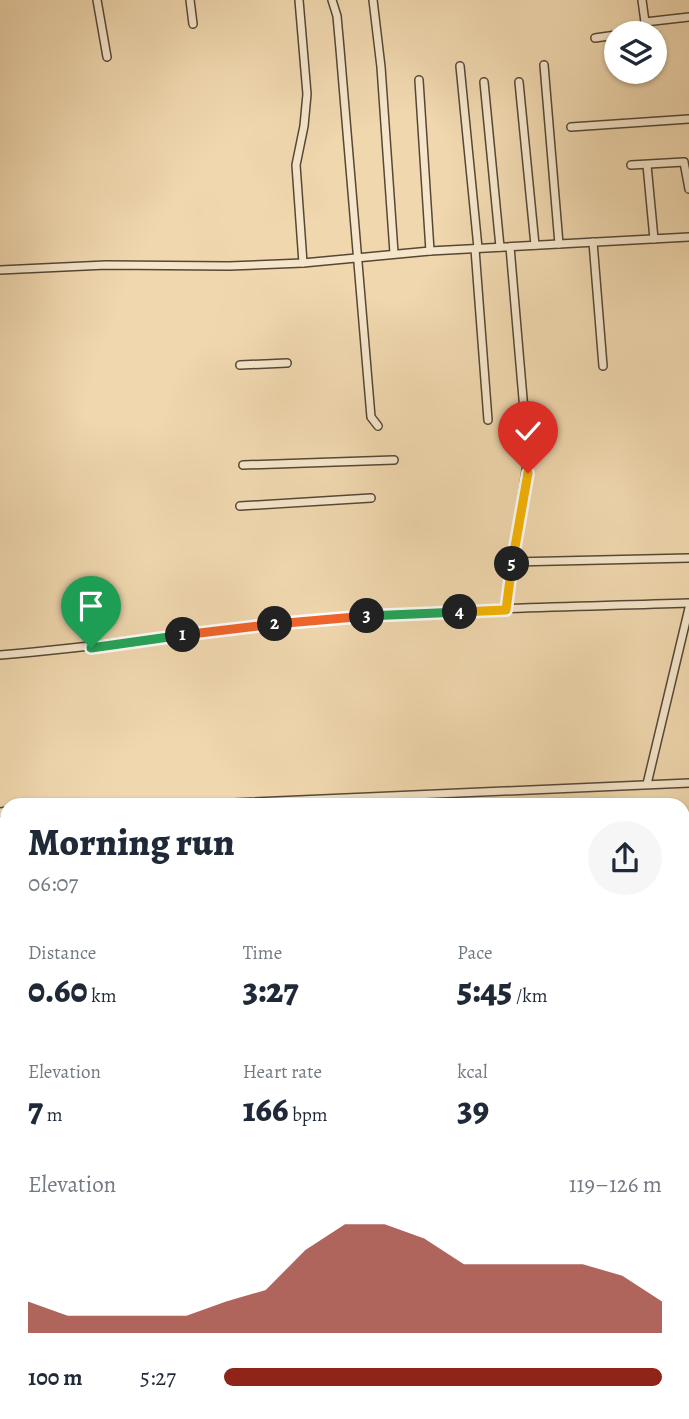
<!DOCTYPE html>
<html lang="en">
<head>
<meta charset="utf-8">
<style>
  body { margin:0; font-family:Alegreya,serif; background:#f6f6f7; color:#1f2937; height:100vh; display:flex; flex-direction:column; font-size:26px; white-space:nowrap }
  * { box-sizing:border-box; margin:0 }
  p { font-size:23px; color:#747a83 }
  .icon { flex:none; width:38px; height:38px; fill:none; stroke:currentColor; stroke-width:2; stroke-linecap:round; stroke-linejoin:round }
  .map { position:relative; flex:1; overflow:hidden }
  .side { position:absolute; left:0px; top:798px; width:690px; height:621px; display:flex; flex-direction:column; background:#fff; border-radius:21px 21px 0 0; box-shadow:0 2px 5px #0004 }
  .side>* { flex:none }
  .controls { position:absolute; left:604px; top:21px; display:grid; gap:14px }
  .controls a { display:grid; place-items:center; width:63px; height:63px; border-radius:50%; background:#fff; box-shadow:0 2px 5px #0004; font-size:35px }
  .pin { position:absolute; display:grid; place-items:center; width:60px; height:60px; color:#fff; margin:-72px -30px; border-radius:50% 50% 50% 0; rotate:-45deg; box-shadow:0 0 7px #0007 }
  .pin .icon { rotate:45deg }
  .km { position:absolute; width:35px; height:35px; margin:-18px; border-radius:50%; background:#222; color:#fff; font-size:19px; line-height:35px; text-align:center }
  .round { display:grid; place-items:center; flex:none; width:74px; height:74px; border-radius:37px; background:#f6f6f7 }
  .head { display:flex; align-items:center; justify-content:space-between; height:119px; padding:0 28px }
  h1 { font-size:38px; font-weight:800; line-height:52px }
  .figures { display:grid; grid-template-columns:repeat(3,1fr); gap:10px; height:119px; padding:7px 28px }
  .figures div { display:grid; align-content:center }
  .figures b { font-size:35px; font-weight:800 }
  .figures small { font-size:19px; font-weight:400 }
  .figures p { font-size:19px }
  .chart { height:196px; padding:14px 28px }
  .chart p { display:flex; justify-content:space-between }
  .chart svg { width:100%; height:126px; margin-top:7px; fill:#8f2418; opacity:.7 }
  ul { padding:0 28px; list-style:none; font-size:23px }
  li { display:grid; grid-template-columns:112px 84px 1fr; align-items:center; height:52px }
  li i { height:18px; border-radius:9px; background:#8f2418 }
  .map>svg:first-child { display:block }
</style>
</head>
<body>
<div class="map">
<svg width="689" height="1419" viewBox="0 0 689 1419">
  <rect width="100%" height="100%" fill="#f0d7ae"/>
  <filter id="stains"><feTurbulence type="fractalNoise" baseFrequency=".00286" numOctaves="4"/><feColorMatrix values="0 0 0 0 .2 0 0 0 0 .09 0 0 0 0 .02 0 0 0 .5 -.17"/></filter>
  <radialGradient id="worn" r=".72"><stop offset=".6" stop-color="#630" stop-opacity="0"/><stop offset="1" stop-color="#630" stop-opacity=".3"/></radialGradient>
  <polygon fill="#cdb793" stroke="#776850" stroke-width="2" points="147,1412 316,1412 319,1419 144,1419"/>
  <g fill="none" stroke-linecap="round" stroke-linejoin="round">
    <polyline stroke="#aa9678" stroke-width="6" points="132,1419 135,1412"/>
    <defs>
      <g id="street">
        <polyline points="97,0 107,57"/>
        <polyline points="190,0 193,24"/>
        <polyline points="299,0 307,94 304,126 296,165 303,263"/>
        <polyline points="332,0 337,16 340,49 371,417 378,426"/>
        <polyline points="373,0 381,67 394,253"/>
        <polyline points="642,0 645,22"/>
        <polyline points="635,33 643,31 645,22 689,17"/>
        <polyline points="595,38 616,35"/>
        <polyline points="544,65 559,244"/>
        <polyline points="460,66 478,248"/>
        <polyline points="419,80 430,251"/>
        <polyline points="484,82 500,247"/>
        <polyline points="519,82 535,245"/>
        <polyline points="571,127 689,119"/>
        <polyline points="631,165 684,162 689,189"/>
        <polyline points="647,165 654,239"/>
        <polyline points="593,242 603,366"/>
        <polyline points="475,249 488,420"/>
        <polyline points="0,270 106,265 229,266 303,263 430,251 689,237"/>
        <polyline points="240,365 287,363"/>
        <polyline points="243,465 394,460"/>
        <polyline points="240,506 371,498"/>
        <polyline points="512,562 689,558"/>
        <polyline points="506,610 528,457 510,247"/>
        <path d="M0,655C111,646 222,628 333,619C451,608 571,607 689,603"/>
        <polyline points="647,784 689,608"/>
        <polyline points="187,805 689,783"/>
        <polyline points="0,812 7,811"/>
        <polyline points="682,921 689,919"/>
        <polyline points="682,965 689,971"/>
        <polyline points="682,1072 689,1082"/>
        <polyline points="0,1125 3,995"/>
        <polyline points="0,1232 7,1264"/>
        <polyline points="323,1412 325,1419"/>
      </g>
      <g id="secondary">
        <polyline points="682,881 689,859"/>
        <polyline points="0,1279 7,1276"/>
      </g>
    </defs>
    <use href="#street" stroke="#554836" stroke-width="10"/>
    <use href="#secondary" stroke="#21180e" stroke-width="13"/>
    <use href="#street" stroke="#f5e5ca" stroke-width="7"/>
    <use href="#secondary" stroke="#f5e5ca" stroke-width="10"/>
  </g>
  <g fill="none" stroke-linecap="round" stroke-linejoin="round">
    <defs>
      <polyline id="split-1" points="91,648 183,635"/>
      <polyline id="split-2" points="183,635 275,624"/>
      <polyline id="split-3" points="275,624 367,616"/>
      <polyline id="split-4" points="367,616 460,612"/>
      <polyline id="split-5" points="460,612 506,610 512,564"/>
      <polyline id="split-6" points="512,564 528,473"/>
    </defs>
    <use href="#split-1" stroke="#fff" stroke-width="14"/>
    <use href="#split-2" stroke="#fff" stroke-width="14"/>
    <use href="#split-3" stroke="#fff" stroke-width="14"/>
    <use href="#split-4" stroke="#fff" stroke-width="14"/>
    <use href="#split-5" stroke="#fff" stroke-width="14"/>
    <use href="#split-6" stroke="#fff" stroke-width="14"/>
    <use href="#split-1" stroke="#22a559" stroke-width="9"/>
    <use href="#split-2" stroke="#f0652b" stroke-width="9"/>
    <use href="#split-3" stroke="#f0652b" stroke-width="9"/>
    <use href="#split-4" stroke="#22a559" stroke-width="9"/>
    <use href="#split-5" stroke="#f5b400" stroke-width="9"/>
    <use href="#split-6" stroke="#f5b400" stroke-width="9"/>
  </g>
  <rect width="100%" height="100%" filter="url(#stains)"/>
  <rect width="100%" height="100%" fill="url(#worn)"/>
</svg>
<div class="controls">
<a><svg class="icon" aria-label="layers" viewBox="0 0 24 24"><path d="M12 4l9 5-9 5-9-5zM3 14l9 5 9-5"/></svg></a>
</div>
<div class="pin" style="left:91px;top:648px;background:#1e9e55"><svg class="icon" aria-label="arrive" viewBox="0 0 24 24"><path d="M6 21V4h12l-3 4 3 4H6"/></svg></div>
<div class="pin" style="left:528px;top:473px;background:#d93025"><svg class="icon" aria-label="check" viewBox="0 0 24 24"><path d="M5 12l5 5 9-10"/></svg></div>
<b class="km" style="left:183px;top:635px">1</b>
<b class="km" style="left:275px;top:624px">2</b>
<b class="km" style="left:367px;top:616px">3</b>
<b class="km" style="left:460px;top:612px">4</b>
<b class="km" style="left:512px;top:564px">5</b>
<section class="side">
<div class="head"><div><h1>Morning run</h1><p>06:07</p></div><a class="round"><svg class="icon" aria-label="share" viewBox="0 0 24 24"><path d="M12 15V3M7 8l5-5 5 5M5 13v7h14v-7"/></svg></a></div>
<div class="figures">
<div><p>Distance</p><b>0.60<small> km</small></b></div>
<div><p>Time</p><b>3:27</b></div>
<div><p>Pace</p><b>5:45<small> /km</small></b></div>
</div>
<div class="figures">
<div><p>Elevation</p><b>7<small> m</small></b></div>
<div><p>Heart rate</p><b>166<small> bpm</small></b></div>
<div><p>kcal</p><b>39</b></div>
</div>
<div class="chart"><p><span>Elevation</span>119–126 m</p>
<svg viewBox="0 0 160 44" preserveAspectRatio="none"><path d="M0 44V33L10 38L20 38L30 38L40 38L50 33L60 29L70 15L80 6L90 6L100 11L110 20L120 20L130 20L140 20L150 24L160 33V44z"/></svg>
</div>
<ul>
<li><b>100 m</b>5:27<i style="width:100%"></i></li>
</ul>
</section>
</div>
</body>
</html>
